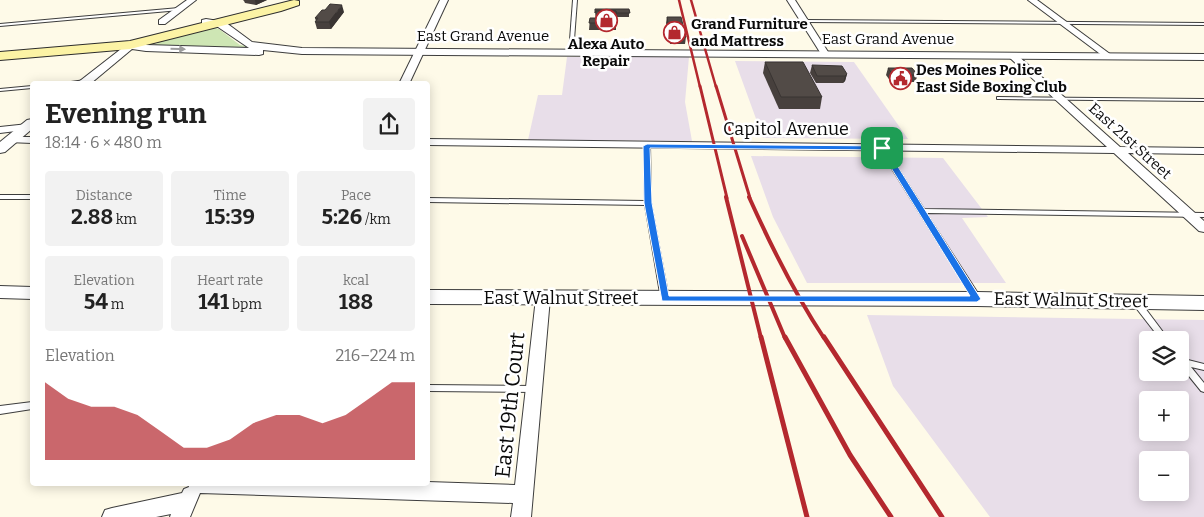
<!DOCTYPE html>
<html lang="en">
<head>
<meta charset="utf-8">
<style>
  body { margin:0; font-family:Bitter,serif; background:#f2f2f2; color:#222; height:100vh; display:flex; flex-direction:column; font-size:19px; white-space:nowrap }
  * { box-sizing:border-box; margin:0 }
  p { font-size:16px; color:#767676 }
  .icon { flex:none; width:28px; height:28px; fill:none; stroke:currentColor; stroke-width:2; stroke-linecap:round; stroke-linejoin:round }
  .map { position:relative; flex:1; overflow:hidden }
  .side { position:absolute; left:30px; top:81px; width:400px; height:405px; display:flex; flex-direction:column; background:#fff; border-radius:5px; box-shadow:0 2px 12px #0003 }
  .side>* { flex:none }
  .controls { position:absolute; left:1139px; top:331px; display:grid; gap:10px }
  .controls a { display:grid; place-items:center; width:50px; height:50px; border-radius:5px; background:#fff; box-shadow:0 2px 12px #0003; font-size:25px }
  .pin { position:absolute; display:grid; place-items:center; width:42px; height:42px; color:#fff; margin:-21px; border-radius:10px; box-shadow:0 2px 8px #0006 }
  .round { display:grid; place-items:center; flex:none; width:52px; height:52px; border-radius:5px; background:#f2f2f2 }
  .overview { display:flex; align-items:center; justify-content:space-between; height:85px; padding:0 15px }
  h1 { font-size:28px; font-weight:700; line-height:38px }
  .figures { display:grid; grid-template-columns:repeat(3,1fr); gap:8px; height:85px; padding:5px 15px }
  .figures div { display:grid; align-content:center; border-radius:5px; background:#f2f2f2; text-align:center }
  .figures b { font-size:21px; font-weight:700 }
  .figures small { font-size:14px; font-weight:400 }
  .figures p { font-size:14px }
  .chart { height:140px; padding:10px 15px }
  .chart p { display:flex; justify-content:space-between }
  .chart svg { width:100%; height:90px; margin-top:5px; fill:#b4282e; opacity:.7 }
  .map>svg:first-child { display:block }
</style>
</head>
<body>
<div class="map">
<svg width="1204" height="517" viewBox="0 0 1204 517">
  <rect width="100%" height="100%" fill="#fefae8"/>
  <g fill="#e8dee9" fill-rule="evenodd">
    <polygon points="567,57 689,57 685,102 692,141 528,140 538,95 562,95"/>
    <polygon points="735,61 854,62 908,139 763,138"/>
    <polygon points="751,156 943,158 988,217 962,218 1006,283 807,283 773,217"/>
    <path d="M867,315L1204,320V517H990L893,386ZM1148,340H1180V372H1148ZM1148,400H1180V432H1148ZM1148,460H1180V492H1148Z"/>
  </g>
  <polygon fill="#cee6b4" points="215,28 219,29 240,45 274,51 152,46 158,43 147,45"/>
  <g fill="none" stroke-linecap="round" stroke-linejoin="round">
    <defs>
      <g id="service">
        <polygon points="573,0 577,0 573,53 571,54 569,53"/>
        <polygon points="179,8 181,9 180,10 0,26 0,24"/>
        <polygon points="805,20 1204,23 1204,25 806,22 805,22"/>
        <polygon points="85,80 87,80 87,82 74,84 57,84"/>
        <polygon points="32,86 32,88 0,91 0,89"/>
        <polygon points="997,97 1204,99 1204,101 999,99 997,99"/>
        <polygon points="647,144 650,146 651,203 669,299 668,301 662,301 661,299 645,205 428,202 428,198 645,201 644,146"/>
        <polygon points="882,146 885,148 924,209 1204,213 1204,217 926,213 981,298 980,300 974,300 879,148"/>
        <rect x="0" y="195" width="32" height="4"/>
        <polygon points="1136,299 1139,300 1169,340 1161,340 1133,304 1132,302 1133,300"/>
        <polygon points="1180,356 1184,359 1204,364 1204,370 1191,367 1204,383 1204,392 1201,391 1180,365"/>
        <polygon points="428,385 535,386 538,387 539,389 538,391 535,392 428,391"/>
        <polygon points="32,402 32,409 0,414 0,406"/>
      </g>
      <g id="minor">
        <polygon points="187,0 196,0 165,24 159,24 159,20"/>
        <polygon points="440,0 448,0 409,84 399,84"/>
        <polygon points="787,0 795,0 830,55 829,57 823,57"/>
        <polygon points="1028,0 1037,0 1114,57 1107,59"/>
        <polygon points="1010,54 1016,54 1120,147 1204,148 1204,154 1128,153 1204,221 1204,232 1199,231 1114,153 428,145 428,139 1107,147 1010,58"/>
        <polygon points="28,124 32,125 32,129 0,133 0,127"/>
        <polygon points="12,137 32,137 32,143 8,142 8,138"/>
        <polygon points="543,293 548,294 550,298 531,517 511,517 513,503 200,493 190,517 170,517 171,514 156,517 102,517 105,510 112,508 182,493 184,489 189,487 188,484 428,482 515,485 536,298 538,294"/>
      </g>
      <g id="tertiary">
        <polygon points="206,19 225,22 252,42 302,48 1204,54 1204,60 302,54 263,50 263,54 259,55 146,51 132,49 90,84 76,84 130,42 146,45 249,48 218,27 202,24 202,20"/>
        <polygon points="32,119 32,129 5,152 0,153 0,142 27,120"/>
        <polygon points="0,286 32,287 32,299 0,298"/>
        <polygon points="428,290 977,292 1204,296 1204,310 977,306 428,304"/>
      </g>
      <polygon id="secondary" points="294,0 299,1 299,5 281,11 130,49 0,60 0,52 130,41"/>
    </defs>
    <use href="#service" stroke="#3d3d3d" stroke-width="2"/>
    <use href="#minor" stroke="#3d3d3d" stroke-width="2"/>
    <use href="#tertiary" stroke="#3d3d3d" stroke-width="2"/>
    <use href="#secondary" stroke="#2c2c2c" stroke-width="2"/>
    <use href="#service" fill="#fff" fill-rule="evenodd"/>
    <use href="#minor" fill="#fff" fill-rule="evenodd"/>
    <use href="#tertiary" fill="#fff" fill-rule="evenodd"/>
    <use href="#secondary" fill="#fcf3a5" fill-rule="evenodd"/>
    <g stroke="#b4282e" stroke-width="2.5">
      <polyline points="679,0 700,87"/>
      <polyline points="691,0 716,87"/>
    </g>
    <g stroke="#b4282e" stroke-width="3">
      <polyline points="700,86 727,198"/>
      <polyline points="716,86 750,198"/>
    </g>
    <g stroke="#b4282e" stroke-width="4">
      <polyline points="726,197 761,338"/>
      <path d="M749,197C771,246 794,293 824,338"/>
      <polyline points="742,236 785,338"/>
    </g>
    <g stroke="#b4282e" stroke-width="5">
      <polyline points="761,337 807,517"/>
      <polyline points="785,337 850,455 891,517"/>
      <polyline points="824,337 942,517"/>
    </g>
  </g>
  <g fill="#47403d">
    <polygon points="243,0 267,0 256,5 245,3 244,1"/>
    <polygon points="595,9 629,9 629,17 616,17 616,30 589,30 590,18 596,18"/>
    <polygon points="344,12 331,29 317,29 315,22 316,21 315,18"/>
    <polygon points="667,17 686,37 685,44 670,44 666,23"/>
    <polygon points="765,62 822,97 820,109 779,109 763,73"/>
    <polygon points="812,65 847,74 845,81 843,83 816,83 810,73"/>
    <polygon points="888,68 918,75 915,82 891,82 886,75"/>
  </g>
  <g fill="#393432">
    <polygon points="255,0 267,0 256,5"/>
    <polygon points="342,5 344,12 331,29 329,22"/>
    <polygon points="847,74 845,81 843,83 845,76"/>
  </g>
  <g fill="#524b47" stroke="#393432">
    <polygon points="330,4 342,5 329,22 315,22 318,18 315,18 322,10 325,10"/>
    <polygon points="595,9 629,9 630,13 616,13 616,11 596,11 595,13"/>
    <polygon points="596,11 616,11 616,23 589,23 590,18 596,18"/>
    <polygon points="667,17 681,17 686,37 670,37"/>
    <polygon points="765,62 803,62 822,97 781,97"/>
    <polygon points="812,65 842,66 847,74 845,76 817,76"/>
    <polygon points="888,68 912,68 918,75 893,75"/>
  </g>
  <defs><path id="oneway-solid" d="M-6-.8H1V-3.2L6.5 0L1 3.2V.8H-6Z" transform="scale(1.25)"/></defs>
  <use fill="#9d9d9d" href="#oneway-solid" transform="translate(178 49) rotate(2)"/>
  <path fill="#1a73e8" stroke="#fff" fill-rule="evenodd" d="M647,144L885,146L981,299L977,302L662,301L644,203L643,146ZM650,148L880,150L970,296H669L652,203Z"/>
  <defs>
    <symbol id="shop-ring" viewBox="-11 -11 22 22"><circle r="9.5" fill="#fff" stroke="#b4282e" stroke-width="1.5"/><path d="M-5-2.5h2.3a2.7 3.5 0 0 1 5.4 0H5L5.5 6h-11ZM-1.5-2.5h3a1.5 2.3 0 0 0-3 0Z" fill="#b4282e"/></symbol>
    <symbol id="civic-ring" viewBox="-11 -11 22 22"><circle r="9.5" fill="#fff" stroke="#b4282e" stroke-width="1.5"/><path d="M-.6-6.5H3V-4.5H.6V-3L4-1V1h2V6H-6V1h2V-1L-.6-3ZM-1.2 2.5V6h2.4V2.5Z" fill="#b4282e"/></symbol>
  </defs>
  <g fill-rule="evenodd">
    <use href="#shop-ring" x="594" y="8" width="25" height="25"/>
    <use href="#shop-ring" x="662" y="20" width="25" height="25"/>
    <use href="#civic-ring" x="888" y="66" width="25" height="25"/>
  </g>
  <g text-anchor="middle" stroke-width="5" stroke-linejoin="round" paint-order="stroke">
    <g font-size="15" font-weight="bold" fill="#0a0a0a" stroke="#fff" text-anchor="start">
      <text x="691" y="29">Grand Furniture<tspan x="691" dy="17">and Mattress</tspan></text>
      <text x="606" y="49" text-anchor="middle">Alexa Auto<tspan x="606" dy="17">Repair</tspan></text>
      <text x="916" y="75">Des Moines Police<tspan x="916" dy="17">East Side Boxing Club</tspan></text>
    </g>
    <g font-size="15" fill="#0a0a0a" stroke="#fff">
      <text x="483" y="41">East Grand Avenue</text>
      <text x="888" y="44">East Grand Avenue</text>
      <text transform="translate(1130 141) rotate(42)" y="5">East 21st Street</text>
    </g>
    <g font-size="18" fill="#0a0a0a" stroke="#fff">
      <text x="786" y="135">Capitol Avenue</text>
      <text x="561" y="304">East Walnut Street</text>
      <text transform="translate(1071 300) rotate(1)" y="6">East Walnut Street</text>
    </g>
    <g font-size="21" fill="#0a0a0a" stroke="#fff">
      <text transform="translate(510 405) rotate(-84)" y="7">East 19th Court</text>
    </g>
  </g>
</svg>
<div class="controls">
<a><svg class="icon" aria-label="layers" viewBox="0 0 24 24"><path d="M12 4l9 5-9 5-9-5zM3 14l9 5 9-5"/></svg></a>
<a>+</a>
<a>−</a>
</div>
<div class="pin" style="left:882px;top:148px;background:#1e9e55"><svg class="icon" aria-label="arrive" viewBox="0 0 24 24"><path d="M6 21V4h12l-3 4 3 4H6"/></svg></div>
<section class="side">
<div class="overview"><div><h1>Evening run</h1><p>18:14 · 6 × 480 m</p></div><a class="round"><svg class="icon" aria-label="share" viewBox="0 0 24 24"><path d="M12 15V3M7 8l5-5 5 5M5 13v7h14v-7"/></svg></a></div>
<div class="figures">
<div><p>Distance</p><b>2.88<small> km</small></b></div>
<div><p>Time</p><b>15:39</b></div>
<div><p>Pace</p><b>5:26<small> /km</small></b></div>
</div>
<div class="figures">
<div><p>Elevation</p><b>54<small> m</small></b></div>
<div><p>Heart rate</p><b>141<small> bpm</small></b></div>
<div><p>kcal</p><b>188</b></div>
</div>
<div class="chart"><p><span>Elevation</span>216–224 m</p>
<svg viewBox="0 0 160 44" preserveAspectRatio="none"><path d="M0 44V6L10 14L20 18L30 18L40 22L50 30L60 38L70 38L80 34L90 26L100 22L110 22L120 26L130 22L140 14L150 6L160 6V44z"/></svg>
</div>
</section>
</div>
</body>
</html>
